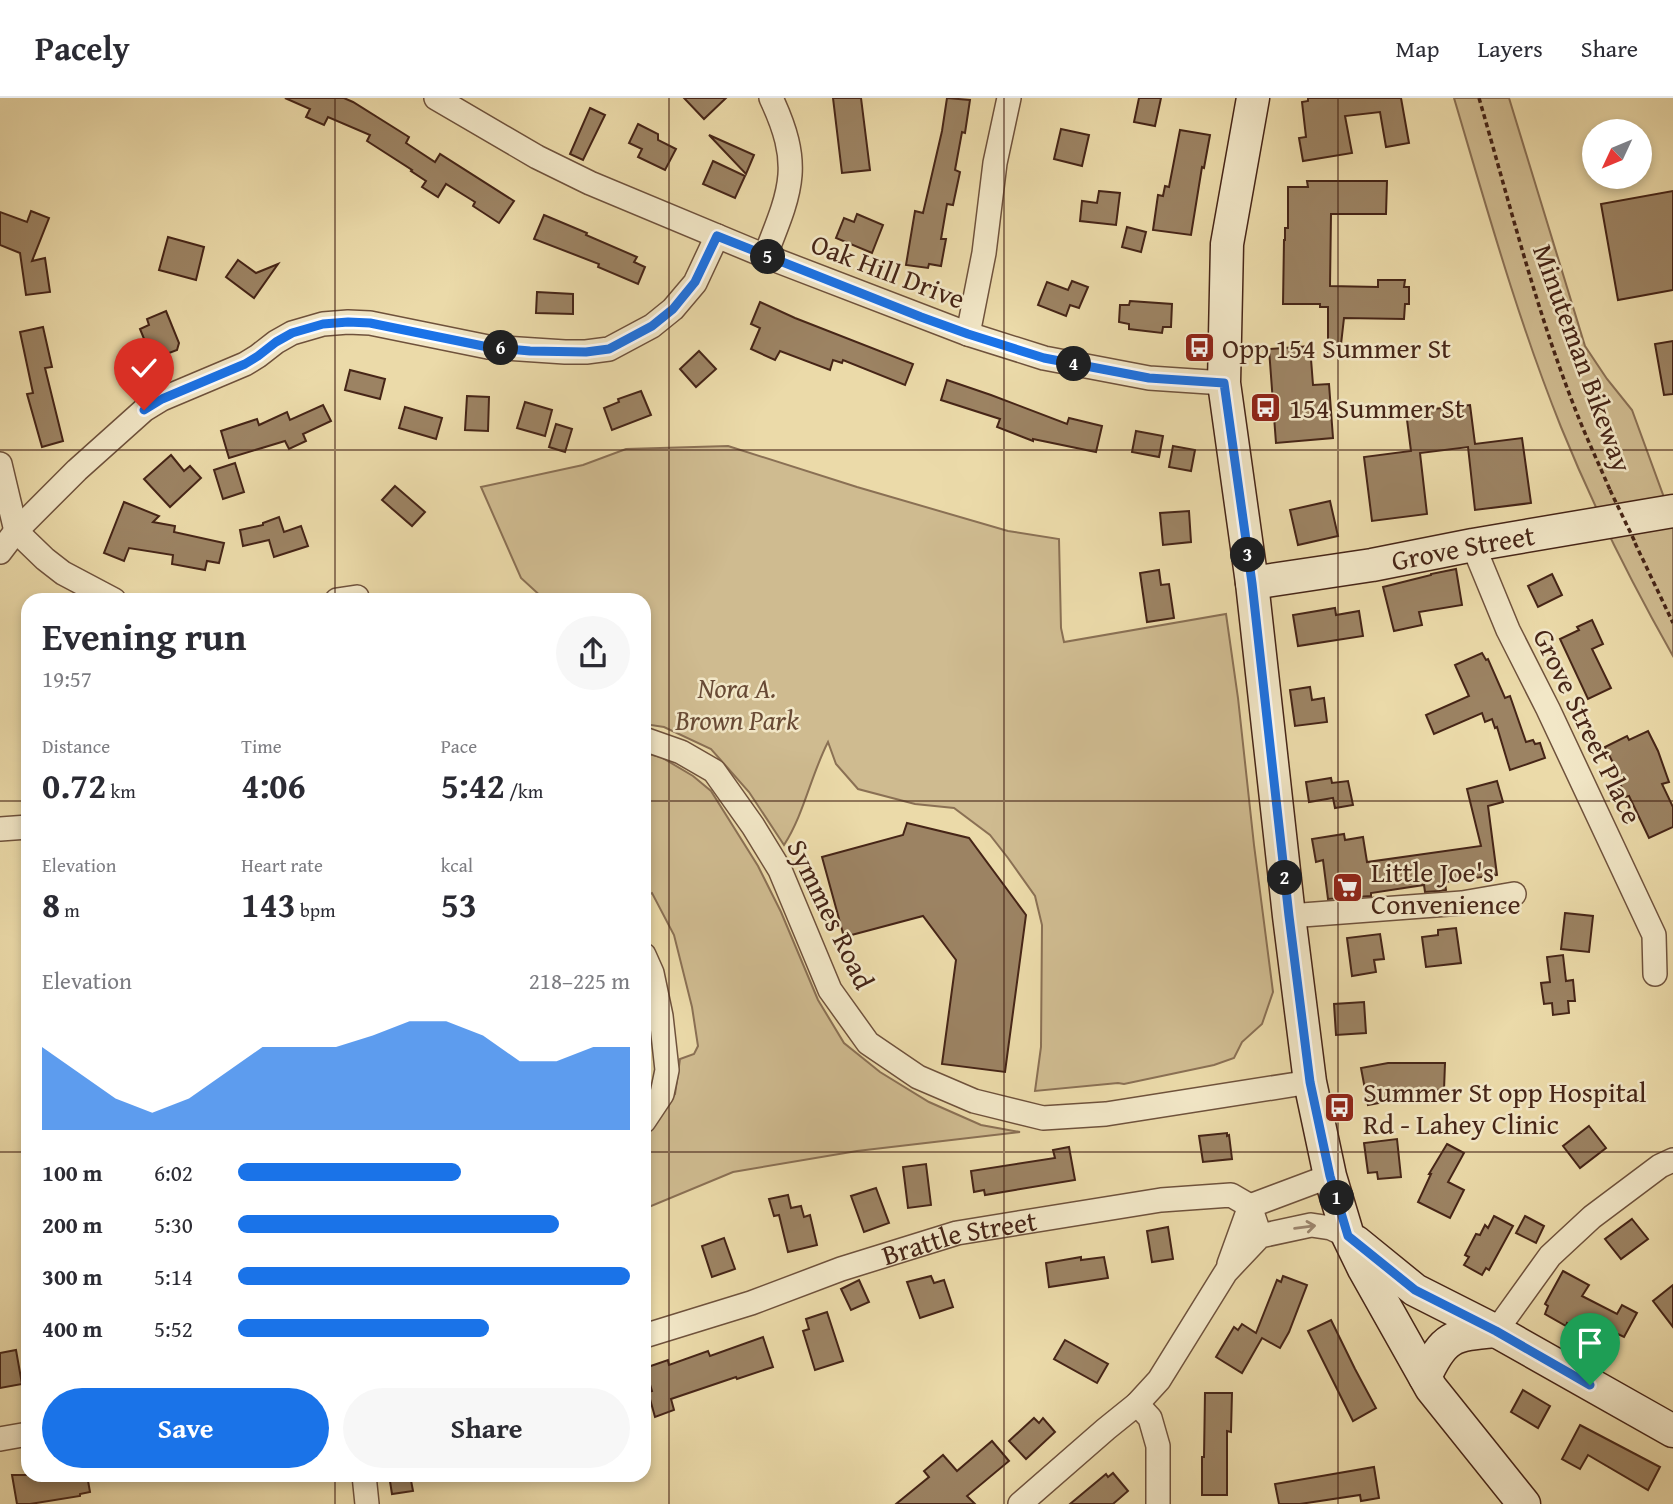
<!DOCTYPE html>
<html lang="en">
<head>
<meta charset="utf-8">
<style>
  body { margin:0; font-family:"Gentium Book Plus",serif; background:#f7f7f7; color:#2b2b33; height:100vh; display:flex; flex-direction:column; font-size:26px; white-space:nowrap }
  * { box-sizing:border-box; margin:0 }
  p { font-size:23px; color:#7c7c81 }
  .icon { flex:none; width:38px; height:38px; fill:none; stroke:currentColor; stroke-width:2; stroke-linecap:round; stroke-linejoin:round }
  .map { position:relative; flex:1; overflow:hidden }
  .details { position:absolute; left:21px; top:495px; width:630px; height:889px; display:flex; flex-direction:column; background:#fff; border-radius:21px; box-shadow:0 4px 10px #0003 }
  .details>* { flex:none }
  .needle { width:46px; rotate:226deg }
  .controls { position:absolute; left:1582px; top:21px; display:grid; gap:14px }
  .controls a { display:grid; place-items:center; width:70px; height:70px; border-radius:50%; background:#fff; box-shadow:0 4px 10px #0003; font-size:35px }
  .pin { position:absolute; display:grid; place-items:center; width:60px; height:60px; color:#fff; margin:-72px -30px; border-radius:50% 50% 50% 0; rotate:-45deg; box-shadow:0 0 7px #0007 }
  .pin .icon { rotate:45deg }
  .km { position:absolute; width:35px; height:35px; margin:-18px; border-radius:50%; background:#222; color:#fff; font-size:19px; line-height:35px; text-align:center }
  .round { display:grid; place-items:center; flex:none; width:74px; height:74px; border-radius:37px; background:#f7f7f7 }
  .headline { display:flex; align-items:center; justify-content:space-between; height:119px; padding:0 21px }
  h1 { font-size:38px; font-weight:700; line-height:52px }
  .metrics { display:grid; grid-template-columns:repeat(3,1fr); gap:10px; height:119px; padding:7px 21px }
  .metrics div { display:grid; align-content:center }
  .metrics b { font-size:35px; font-weight:700 }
  .metrics small { font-size:19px; font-weight:400 }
  .metrics p { font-size:19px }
  .chart { height:196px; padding:14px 21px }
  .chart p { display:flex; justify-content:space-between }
  .chart svg { width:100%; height:126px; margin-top:7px; fill:#1a73e8; opacity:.7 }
  .action { display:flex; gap:14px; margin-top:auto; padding:14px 21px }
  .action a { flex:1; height:80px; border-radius:42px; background:#1a73e8; color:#fff; font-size:28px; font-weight:700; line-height:80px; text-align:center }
  .action a+a { background:#f7f7f7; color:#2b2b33 }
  ul { padding:0 21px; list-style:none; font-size:23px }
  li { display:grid; grid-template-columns:112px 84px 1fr; align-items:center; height:52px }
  li i { height:18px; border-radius:9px; background:#1a73e8 }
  header { display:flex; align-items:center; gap:42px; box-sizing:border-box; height:98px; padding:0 35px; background:#fff; border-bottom:2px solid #e1e1e2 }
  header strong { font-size:33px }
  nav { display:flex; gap:38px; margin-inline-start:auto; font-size:24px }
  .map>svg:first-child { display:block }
</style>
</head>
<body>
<header>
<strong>Pacely</strong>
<nav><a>Map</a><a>Layers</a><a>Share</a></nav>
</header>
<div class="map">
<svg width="1673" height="1406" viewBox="0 0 1673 1406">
  <rect width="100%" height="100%" fill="#ebdaa9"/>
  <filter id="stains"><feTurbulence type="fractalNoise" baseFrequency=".00286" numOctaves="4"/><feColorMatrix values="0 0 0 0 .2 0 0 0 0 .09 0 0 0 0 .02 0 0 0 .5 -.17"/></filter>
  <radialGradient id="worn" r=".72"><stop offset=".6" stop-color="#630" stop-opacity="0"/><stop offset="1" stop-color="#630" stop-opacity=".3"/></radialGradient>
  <g fill="#cfbb90" stroke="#8a7054" stroke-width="2">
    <path d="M1454,0H1509L1585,248L1607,281L1632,312L1665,402L1673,420V558C1631,484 1593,408 1561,329C1518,222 1487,111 1454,0Z"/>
    <path d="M728,348L857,389L1008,433L1059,441L1061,530L1064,544L1226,516L1238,600L1254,747L1273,894L1262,926L1242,944L1234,960L1214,967L1124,986L1118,985L1035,993L1041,949L1042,827L1035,798L1008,760L990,737L954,710L915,706L858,691L836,666L828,644C811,677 804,716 784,747L749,694L711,651L664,629L644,626V502H545L521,480L481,389L583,367L626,351Z"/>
    <polygon points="644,655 661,659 693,678 711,693 758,768 781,814 818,902 844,945 880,974 929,1004 981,1027 1020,1034 857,1053 733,1074 644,1111 644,1033 675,996 680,961 694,956 698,948 692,909 674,837 652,795 644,799"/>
  </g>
  <g fill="#9c8363" stroke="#462517" stroke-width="2">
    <polygon points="285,0 344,0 353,4 409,39 406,45 435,64 440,56 514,103 499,125 473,108 475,104 446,86 438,99 422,89 426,83 411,73 412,72 367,43 370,37 328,19 324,27 306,19 310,11"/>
    <polygon points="684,0 726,0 704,21"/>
    <polygon points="833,0 861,0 870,72 842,75"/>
    <polygon points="947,0 970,2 965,35 962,34 955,72 960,74 953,107 947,106 941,141 946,141 941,168 929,166 928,170 906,167 915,113 923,115 942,33"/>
    <polygon points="1139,0 1161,0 1155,28 1134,24"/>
    <polygon points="1308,0 1401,0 1409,45 1386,49 1380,14 1345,18 1352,55 1303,63 1299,40 1306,39 1302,4 1308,3"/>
    <polygon points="590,10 605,17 583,62 570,56"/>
    <polygon points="638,26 658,36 658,42 676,51 665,72 638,59 642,51 629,45"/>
    <polygon points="1061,31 1089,37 1082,68 1054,61"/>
    <polygon points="1180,32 1210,37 1204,70 1202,69 1191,137 1153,132 1158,97 1163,98 1165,88 1169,89"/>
    <polygon points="709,37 754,57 746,76"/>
    <polygon points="713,63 745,78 735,100 703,86"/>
    <polygon points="1307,83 1387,83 1386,116 1331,116 1330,188 1378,189 1378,182 1405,182 1404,189 1409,189 1409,206 1405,206 1404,221 1344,220 1340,255 1328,254 1328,209 1320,209 1320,206 1283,206 1284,142 1285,142 1285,130 1288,130 1288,89 1308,89"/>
    <polygon points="1099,93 1120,95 1116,127 1080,123 1082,103 1097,105"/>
    <polygon points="1673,93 1673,192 1618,202 1601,106"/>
    <polygon points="31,113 49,120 32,163 45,160 50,194 26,197 20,155 0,147 0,114 27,124"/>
    <polygon points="857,116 883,127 872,155 836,140 844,120 854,124"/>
    <polygon points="544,117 587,135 586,137 637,159 634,164 645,169 638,186 598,169 599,166 534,141"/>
    <polygon points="1127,129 1146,134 1141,154 1122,149"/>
    <polygon points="168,139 204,149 196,182 159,172"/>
    <polygon points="238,162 256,175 278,166 254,200 226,179"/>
    <polygon points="1072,183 1088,189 1079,210 1070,207 1066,218 1038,207 1047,184 1068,192"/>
    <polygon points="537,194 573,196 573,216 536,215"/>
    <polygon points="1130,203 1172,206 1171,229 1163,229 1162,235 1129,231 1129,226 1119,224 1120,207 1129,207"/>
    <polygon points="760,204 795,220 913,266 905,287 843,262 842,265 833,262 830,272 780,253 775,262 751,251 760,230 751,226"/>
    <polygon points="166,213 179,245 177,252 148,263 141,244 145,243 140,231 149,227 147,221"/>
    <polygon points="43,229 52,269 45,270 63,343 42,349 27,296 33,295 20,234"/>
    <polygon points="1673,243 1673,296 1664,297 1655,246"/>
    <polygon points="1310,248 1313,287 1329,286 1333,340 1276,345 1269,251"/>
    <polygon points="699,253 716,271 696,289 680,271"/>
    <polygon points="350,272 385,281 380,301 345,292"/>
    <polygon points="947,282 991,297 1067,326 1069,320 1102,328 1096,354 1033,341 1033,343 997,329 1000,321 941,302"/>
    <polygon points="641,293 651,317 612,332 604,310 619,304 618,301"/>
    <polygon points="467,298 489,299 488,333 465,332"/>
    <polygon points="525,304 552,312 545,338 517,330"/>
    <polygon points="323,307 331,323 303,336 306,343 289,351 285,343 229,360 221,333 257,321 259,327 287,314 290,322"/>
    <polygon points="1470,307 1475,346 1522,340 1531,405 1475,412 1468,349 1420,355 1427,416 1372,423 1364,359 1411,353 1406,314"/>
    <polygon points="405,309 442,320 436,341 399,330"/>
    <polygon points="556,326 572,331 565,354 549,349"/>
    <polygon points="1136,333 1163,338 1159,359 1132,354"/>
    <polygon points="1173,348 1195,352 1191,373 1169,369"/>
    <polygon points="171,357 184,373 190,368 201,380 170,409 144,381"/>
    <polygon points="235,365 244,394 223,401 214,372"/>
    <polygon points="395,388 425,414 412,428 382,402"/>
    <polygon points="1330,403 1338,438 1298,447 1290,412"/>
    <polygon points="124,404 159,418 153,424 175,428 174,434 224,445 219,465 207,463 205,472 172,466 173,457 129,450 124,463 104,455"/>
    <polygon points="1189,413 1191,444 1163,447 1160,415"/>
    <polygon points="279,419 284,434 301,428 308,448 274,459 269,442 243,448 240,432 263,427 263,425"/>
    <polygon points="1456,471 1462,507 1419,514 1422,527 1394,533 1383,489 1431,477 1431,476"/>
    <polygon points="1159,472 1161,487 1169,486 1174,520 1147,524 1140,475"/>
    <polygon points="1552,476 1562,497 1538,509 1528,488"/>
    <polygon points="1335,510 1336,517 1359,513 1363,538 1298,548 1293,517"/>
    <polygon points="1592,522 1603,546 1592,551 1611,590 1588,601 1560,541 1579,532 1577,529"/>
    <polygon points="1482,555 1486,562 1488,561 1505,600 1510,598 1526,644 1533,642 1535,646 1540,645 1545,660 1510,672 1497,629 1495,630 1492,621 1485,624 1482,615 1434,636 1426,617 1469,598 1455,567"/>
    <polygon points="1310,589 1312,602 1324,600 1327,624 1295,628 1290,592"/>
    <polygon points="1648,633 1658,653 1669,684 1662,686 1673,709 1673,729 1649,740 1629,698 1625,699 1614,667 1605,649 1627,638 1629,642"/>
    <polygon points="1331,680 1332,685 1348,683 1353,707 1335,710 1333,700 1309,704 1306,684"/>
    <polygon points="1497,683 1503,704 1488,708 1497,777 1445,784 1446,792 1439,793 1425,794 1424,787 1371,795 1371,798 1328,801 1323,762 1316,764 1312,741 1344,736 1345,742 1363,739 1367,764 1481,748 1467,691"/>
    <polygon points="907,725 969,740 1026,817 1005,974 942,966 956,862 923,818 844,839 822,759 903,737"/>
    <polygon points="1565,815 1593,818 1589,854 1561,851"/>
    <polygon points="1456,830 1461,865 1426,869 1422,839 1438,837 1438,832"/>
    <polygon points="1380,836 1384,861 1374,862 1376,874 1352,878 1347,840"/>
    <polygon points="1563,857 1566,883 1573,882 1575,903 1568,903 1569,915 1553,917 1552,905 1544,906 1541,885 1550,884 1547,859"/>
    <polygon points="1364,904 1366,935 1336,937 1334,906"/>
    <polygon points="1388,965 1445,965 1444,992 1398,991 1400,1001 1368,1007 1361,970"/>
    <polygon points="1589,1028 1606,1050 1580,1070 1563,1048"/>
    <polygon points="1227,1035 1227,1038 1229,1037 1232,1061 1203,1064 1199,1038"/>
    <polygon points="1397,1041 1401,1079 1378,1081 1377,1074 1368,1075 1364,1045"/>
    <polygon points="1447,1046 1464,1055 1448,1084 1464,1092 1450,1120 1418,1104 1431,1076 1429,1076"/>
    <polygon points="1069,1049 1075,1082 985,1097 984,1092 974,1094 971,1073 1055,1060 1053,1052"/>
    <polygon points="926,1066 931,1107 908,1110 903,1069"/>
    <polygon points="876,1090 889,1125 864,1134 851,1098"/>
    <polygon points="788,1097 791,1110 801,1108 804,1119 810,1117 817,1147 788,1154 779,1117 774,1118 769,1101"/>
    <polygon points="1494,1118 1513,1128 1489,1172 1486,1170 1482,1177 1464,1167 1469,1159 1465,1157 1476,1136 1480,1137 1485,1127 1488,1130"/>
    <polygon points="1525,1118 1544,1128 1536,1145 1516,1135"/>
    <polygon points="1632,1121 1648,1141 1621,1161 1605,1141"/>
    <polygon points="1168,1129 1173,1161 1152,1164 1147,1133"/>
    <polygon points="724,1140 735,1171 712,1179 702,1148"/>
    <polygon points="1081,1159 1081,1162 1104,1159 1108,1180 1049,1189 1046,1165"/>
    <polygon points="1563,1173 1589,1187 1582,1198 1617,1216 1622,1207 1637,1215 1624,1239 1618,1236 1611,1249 1567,1225 1566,1228 1545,1216 1548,1208 1545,1206"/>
    <polygon points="931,1178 934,1185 944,1182 953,1209 920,1220 907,1184"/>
    <polygon points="1283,1178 1307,1187 1289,1234 1280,1250 1262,1240 1242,1275 1216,1259 1234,1229 1238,1232 1242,1226 1256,1235 1277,1182 1281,1184"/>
    <polygon points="859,1182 869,1204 851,1212 841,1191"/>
    <polygon points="1673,1187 1673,1229 1653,1203"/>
    <polygon points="827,1214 843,1263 815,1272 803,1233 809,1231 806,1221"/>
    <polygon points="1331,1222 1355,1271 1376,1310 1353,1323 1308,1233"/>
    <polygon points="763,1239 773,1269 737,1281 736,1279 671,1301 674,1312 655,1319 648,1294 652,1293 645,1270 668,1262 669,1267 708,1253 710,1258"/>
    <polygon points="1065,1242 1108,1266 1097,1285 1054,1261"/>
    <polygon points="16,1252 22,1286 0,1290 0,1255"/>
    <polygon points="1523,1292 1550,1308 1538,1330 1511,1314"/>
    <polygon points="1205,1295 1232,1295 1231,1334 1227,1333 1227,1397 1202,1397 1202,1359 1204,1359"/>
    <polygon points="1034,1320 1039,1325 1043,1320 1055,1334 1026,1361 1009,1343"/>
    <polygon points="1580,1327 1660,1369 1648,1392 1588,1357 1580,1371 1562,1361"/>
    <polygon points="992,1343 1009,1363 967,1398 975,1406 896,1406 929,1379 924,1373 943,1357 957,1373"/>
    <polygon points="1374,1369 1379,1400 1361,1403 1360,1397 1300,1406 1279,1406 1275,1386"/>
    <polygon points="1113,1375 1128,1393 1113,1406 1070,1406 1106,1376 1108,1379"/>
    <polygon points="12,1377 87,1377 90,1394 80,1396 80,1398 30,1406 17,1406"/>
    <polygon points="389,1377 410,1377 413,1393 392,1396"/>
  </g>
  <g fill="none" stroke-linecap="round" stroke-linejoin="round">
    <defs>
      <g id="street">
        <polyline points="436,0 537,59 590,85 765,158 968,236 1044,260 1149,280 1224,285"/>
        <path d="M765,158C791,92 803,68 771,0"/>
        <polyline points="968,236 984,155 995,65 1009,0"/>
        <polyline points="0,366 16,433 45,461 63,475 114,502"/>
        <polyline points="1473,447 1508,532 1548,611 1654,837 1655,876"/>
        <polyline points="0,454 16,433 77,372 144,312 162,301 245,266 258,258 276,244 292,235 323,226 348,224 370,225 488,249 565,254 586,254 609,251 652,228 673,211 695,185 717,138"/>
        <polyline points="337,502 357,499"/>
        <polyline points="644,641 681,654 714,673 753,728 780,772 830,892 868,945 918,979 974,1003 1043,1020 1106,1016 1310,984"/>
        <polyline points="0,731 28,729"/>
        <polyline points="1289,818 1462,805 1514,796"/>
        <polyline points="644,857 652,875 661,918 667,972 662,996 644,1023"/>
        <polyline points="1229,1166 1250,1108 1330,1078"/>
        <polyline points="1496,1233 1550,1158 1592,1119 1660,1068 1673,1062"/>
        <path id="s1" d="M644,1238L751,1205L841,1171L957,1135L1161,1102L1231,1097L1250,1108L1260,1138"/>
        <polyline points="1137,1306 1150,1320 1158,1348 1158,1406"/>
        <polyline points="0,1341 28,1336"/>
        <polyline points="364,1377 367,1406"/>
        <polyline points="1020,1406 1106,1331 1137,1306 1159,1282 1226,1174 1260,1138 1311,1127 1331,1130 1348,1138"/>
      </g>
      <g id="secondary">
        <polyline points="1253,0 1227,146 1224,285 1252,485 1289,818 1310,984 1330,1078 1348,1138 1364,1171 1431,1290 1524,1406"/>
        <path id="s2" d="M1252,485L1372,467L1473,447L1673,413"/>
        <polyline points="1356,1144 1415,1192 1496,1233 1673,1333"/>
        <path d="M1425,1279C1444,1238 1452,1237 1496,1233"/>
      </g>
    </defs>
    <use href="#street" stroke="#6f523c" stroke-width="26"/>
    <use href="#secondary" stroke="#462517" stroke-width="35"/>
    <g stroke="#462517" stroke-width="3.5" stroke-dasharray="5 3.5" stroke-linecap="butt">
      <path d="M1479,0C1509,103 1535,208 1574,308C1585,337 1598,364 1610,392"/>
      <polyline points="1635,445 1673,525"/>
    </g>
    <use href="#street" stroke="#f2e7c7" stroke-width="23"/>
    <use href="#secondary" stroke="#f2e7c7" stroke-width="32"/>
    <polyline stroke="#462517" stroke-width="3.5" stroke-dasharray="5 3.5" stroke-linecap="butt" points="1610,392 1635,444"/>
  </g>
  <defs><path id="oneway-shaft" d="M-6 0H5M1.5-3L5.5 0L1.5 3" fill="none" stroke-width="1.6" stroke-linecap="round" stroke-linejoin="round" transform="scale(1.75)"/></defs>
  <use stroke="#9c866f" href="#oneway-shaft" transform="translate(1305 1129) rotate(-7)"/>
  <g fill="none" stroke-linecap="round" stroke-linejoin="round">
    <defs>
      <polyline id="route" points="144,312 162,301 245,266 258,258 276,244 292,235 323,226 348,224 370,225 488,249 530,253 586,254 609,251 652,228 673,211 695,184 717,138 921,219 968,236 1044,260 1149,280 1224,285 1252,485 1289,818 1310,984 1330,1078 1348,1138 1415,1192 1496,1233 1590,1287"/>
    </defs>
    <use href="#route" stroke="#fff" stroke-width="14"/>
    <use href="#route" stroke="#1a73e8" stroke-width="9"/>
  </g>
  <path fill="none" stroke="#462517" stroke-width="2" stroke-opacity="0.55" d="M335,0V502M669,0V1406M1004,0V1406M1338,0V1406M0,352H1673M0,703H28M644,703H1673M0,1054H28M644,1054H1673M335,1377V1406"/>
  <defs>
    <symbol id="bus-square" viewBox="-11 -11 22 22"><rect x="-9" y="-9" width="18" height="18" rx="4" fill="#8f2418" stroke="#f2e7c7"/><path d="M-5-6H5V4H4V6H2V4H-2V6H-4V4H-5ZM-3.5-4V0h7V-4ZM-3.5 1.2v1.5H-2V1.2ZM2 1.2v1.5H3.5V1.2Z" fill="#fff"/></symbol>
    <symbol id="supermarket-square" viewBox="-11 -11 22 22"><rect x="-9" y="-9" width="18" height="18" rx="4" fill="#8f2418" stroke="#f2e7c7"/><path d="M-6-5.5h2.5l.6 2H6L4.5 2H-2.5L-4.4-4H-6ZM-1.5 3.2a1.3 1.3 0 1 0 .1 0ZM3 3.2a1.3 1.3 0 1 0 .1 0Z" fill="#fff"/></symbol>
  </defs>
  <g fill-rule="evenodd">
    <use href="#bus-square" x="1182" y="232" width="35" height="35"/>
    <use href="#bus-square" x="1248" y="292" width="35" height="35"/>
    <use href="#supermarket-square" x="1330" y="772" width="35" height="35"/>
    <use href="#bus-square" x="1322" y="992" width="35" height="35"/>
  </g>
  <g text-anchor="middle" stroke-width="5" stroke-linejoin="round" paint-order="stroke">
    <g font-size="28" fill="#462517" stroke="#f2e7c7">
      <text transform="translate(888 173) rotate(21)" y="10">Oak Hill Drive</text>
      <text transform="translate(1583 260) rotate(70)" y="10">Minuteman Bikeway</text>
      <text dy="10" stroke="none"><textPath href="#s2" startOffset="214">Grove Street</textPath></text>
      <text transform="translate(1588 628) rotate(64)" y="10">Grove Street Place</text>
      <text transform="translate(831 816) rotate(64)" y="10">Symmes Road</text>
      <text dy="10" stroke="none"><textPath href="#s1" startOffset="331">Brattle Street</textPath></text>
    </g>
    <g font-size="28" fill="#462517" stroke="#f2e7c7" text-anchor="start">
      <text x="1222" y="260">Opp 154 Summer St</text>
      <text x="1289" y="320">154 Summer St</text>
      <text x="1371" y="784">Little Joe's<tspan x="1371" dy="32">Convenience</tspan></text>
      <text x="1363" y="1004">Summer St opp Hospital<tspan x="1363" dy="32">Rd - Lahey Clinic</tspan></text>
    </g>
    <g font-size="28" font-style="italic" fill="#684a35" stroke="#f2e7c7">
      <text x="737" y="600">Nora A.<tspan x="737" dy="32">Brown Park</tspan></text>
    </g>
  </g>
  <rect width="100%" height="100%" filter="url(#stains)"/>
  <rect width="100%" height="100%" fill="url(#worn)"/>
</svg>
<div class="controls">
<a><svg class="needle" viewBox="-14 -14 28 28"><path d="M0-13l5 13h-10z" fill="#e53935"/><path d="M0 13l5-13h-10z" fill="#7c7c81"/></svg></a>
</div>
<div class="pin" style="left:1590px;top:1287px;background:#1e9e55"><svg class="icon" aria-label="arrive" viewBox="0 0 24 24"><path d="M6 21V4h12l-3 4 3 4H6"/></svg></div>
<div class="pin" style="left:144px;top:312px;background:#d93025"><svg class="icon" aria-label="check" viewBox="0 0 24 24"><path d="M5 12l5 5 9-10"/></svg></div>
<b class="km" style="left:1337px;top:1100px">1</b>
<b class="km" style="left:1285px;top:780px">2</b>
<b class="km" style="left:1248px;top:457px">3</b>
<b class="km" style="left:1074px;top:266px">4</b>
<b class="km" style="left:768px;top:159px">5</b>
<b class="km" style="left:501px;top:250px">6</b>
<section class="details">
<div class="headline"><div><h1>Evening run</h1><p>19:57</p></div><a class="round"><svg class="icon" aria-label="share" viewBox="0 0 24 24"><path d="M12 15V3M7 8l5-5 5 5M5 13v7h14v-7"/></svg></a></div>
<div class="metrics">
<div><p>Distance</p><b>0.72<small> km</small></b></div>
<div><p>Time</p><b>4:06</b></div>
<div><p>Pace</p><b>5:42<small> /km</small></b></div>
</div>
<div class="metrics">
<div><p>Elevation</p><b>8<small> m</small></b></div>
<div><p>Heart rate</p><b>143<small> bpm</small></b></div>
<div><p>kcal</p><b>53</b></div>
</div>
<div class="chart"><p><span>Elevation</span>218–225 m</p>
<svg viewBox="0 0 160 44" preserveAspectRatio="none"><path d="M0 44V15L10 24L20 33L30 38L40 33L50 24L60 15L70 15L80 15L90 11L100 6L110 6L120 11L130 20L140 20L150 15L160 15V44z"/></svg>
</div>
<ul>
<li><b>100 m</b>6:02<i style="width:57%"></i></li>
<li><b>200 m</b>5:30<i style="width:82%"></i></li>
<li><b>300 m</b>5:14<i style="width:100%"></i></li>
<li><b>400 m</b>5:52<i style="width:64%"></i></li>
</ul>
<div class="action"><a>Save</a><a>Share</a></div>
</section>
</div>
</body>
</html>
